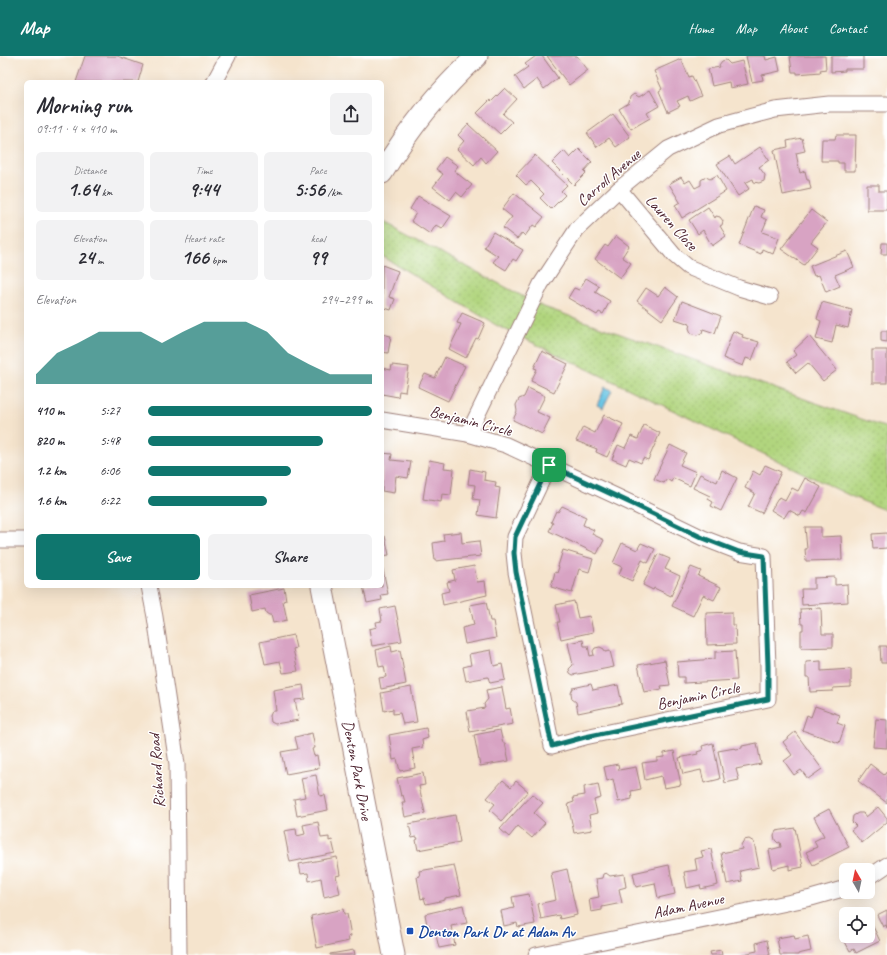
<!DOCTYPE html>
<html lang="en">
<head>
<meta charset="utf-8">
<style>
  body { margin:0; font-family:Caveat,sans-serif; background:#f2f2f3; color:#2b2b33; height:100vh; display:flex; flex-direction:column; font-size:15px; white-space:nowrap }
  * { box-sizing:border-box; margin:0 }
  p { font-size:13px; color:#7c7c81 }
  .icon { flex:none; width:22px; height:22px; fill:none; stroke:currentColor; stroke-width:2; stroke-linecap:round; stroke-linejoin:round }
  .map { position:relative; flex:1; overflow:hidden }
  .details { position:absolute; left:24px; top:24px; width:360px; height:508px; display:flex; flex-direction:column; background:#fff; border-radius:6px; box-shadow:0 4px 16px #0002 }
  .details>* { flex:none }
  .needle { width:26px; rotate:351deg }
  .fabs { position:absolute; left:839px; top:807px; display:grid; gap:8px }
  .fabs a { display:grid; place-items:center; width:36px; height:36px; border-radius:6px; background:#fff; box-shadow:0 4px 16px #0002; font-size:20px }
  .pin { position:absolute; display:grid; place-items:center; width:34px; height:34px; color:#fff; margin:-17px; border-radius:8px; box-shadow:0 2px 6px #0006 }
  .round { display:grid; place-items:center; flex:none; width:42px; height:42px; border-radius:6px; background:#f2f2f3 }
  .head { display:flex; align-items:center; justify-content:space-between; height:68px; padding:0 12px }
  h1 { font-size:22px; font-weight:800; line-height:30px }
  .stats { display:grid; grid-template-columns:repeat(3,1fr); gap:6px; height:68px; padding:4px 12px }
  .stats div { display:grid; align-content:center; border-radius:6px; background:#f2f2f3; text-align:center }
  .stats b { font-size:20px; font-weight:800 }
  .stats small { font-size:11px; font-weight:400 }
  .stats p { font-size:11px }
  .chart { height:112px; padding:8px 12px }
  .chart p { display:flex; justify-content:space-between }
  .chart svg { width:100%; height:72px; margin-top:4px; fill:#0f766e; opacity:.7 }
  .button { display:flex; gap:8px; margin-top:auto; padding:8px 12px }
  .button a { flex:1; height:46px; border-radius:6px; background:#0f766e; color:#fff; font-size:16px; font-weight:800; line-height:46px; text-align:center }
  .button a+a { background:#f2f2f3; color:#2b2b33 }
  ul { padding:0 12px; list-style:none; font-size:13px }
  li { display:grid; grid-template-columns:64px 48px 1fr; align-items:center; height:30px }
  li i { height:10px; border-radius:5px; background:#0f766e }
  header { display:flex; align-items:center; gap:24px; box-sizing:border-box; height:56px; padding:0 20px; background:#0f766e; color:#fff }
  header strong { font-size:19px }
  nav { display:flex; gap:22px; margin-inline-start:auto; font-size:14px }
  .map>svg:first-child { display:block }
</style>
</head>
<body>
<header>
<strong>Map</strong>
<nav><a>Home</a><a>Map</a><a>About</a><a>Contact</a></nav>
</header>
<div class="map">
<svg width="887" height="899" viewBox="0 0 887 899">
  <defs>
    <pattern id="grass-dots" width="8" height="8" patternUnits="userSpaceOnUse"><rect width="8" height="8" fill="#b1d57e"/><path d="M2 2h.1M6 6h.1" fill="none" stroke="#9ab66d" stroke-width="1.8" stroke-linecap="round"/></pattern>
  </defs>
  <rect width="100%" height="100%" fill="#fff"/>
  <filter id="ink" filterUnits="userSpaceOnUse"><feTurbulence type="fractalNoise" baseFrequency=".025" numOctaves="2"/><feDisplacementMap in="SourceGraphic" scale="8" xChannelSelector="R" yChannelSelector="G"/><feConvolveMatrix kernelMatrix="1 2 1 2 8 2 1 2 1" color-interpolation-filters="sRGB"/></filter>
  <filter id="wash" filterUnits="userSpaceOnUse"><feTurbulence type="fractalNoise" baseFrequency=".012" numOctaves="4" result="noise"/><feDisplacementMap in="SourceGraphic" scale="16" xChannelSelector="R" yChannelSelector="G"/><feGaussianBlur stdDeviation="0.9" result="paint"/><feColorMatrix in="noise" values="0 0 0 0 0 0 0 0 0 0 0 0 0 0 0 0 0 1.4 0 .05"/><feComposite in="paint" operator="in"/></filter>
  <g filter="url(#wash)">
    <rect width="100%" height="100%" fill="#f5e4cd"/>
    <polygon fill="url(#grass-dots)" stroke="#7e7a54" points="383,166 541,250 887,372 887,455 855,442 496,269 382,200 382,169"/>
    <polygon fill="#65c3e3" stroke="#587187" points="605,331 612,334 603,352 597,349"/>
    <g id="blocks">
      <g fill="#d8a3c3">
        <polygon points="85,0 117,0 143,9 138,26 76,26"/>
        <polygon points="536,0 542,0 558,22 544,33 537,23 524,33 515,20 528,11 525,8"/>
        <polygon points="547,0 577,0 588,14 569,29"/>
        <polygon points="746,0 765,0 766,4 777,1 780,15 762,19 763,24 752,26"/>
        <polygon points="790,0 825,0 826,13 820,14 821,16 797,18 797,16 792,16"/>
        <polygon points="831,0 863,0 863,13 845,13 845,15 831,16"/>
        <polygon points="681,3 689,21 692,20 701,40 690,45 688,40 677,45 680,50 668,56 659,35 662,33 654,15"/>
        <polygon points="726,4 730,8 742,5 748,28 730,32 729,26 712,30 708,13 720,11 719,9 722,5"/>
        <polygon points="505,32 517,43 503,58 512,66 500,78 477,57 490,44 491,46"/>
        <polygon points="650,34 659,50 647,57 650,62 631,73 619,53 629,47 630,41 634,38 639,41"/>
        <polygon points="613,58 630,81 616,91 609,82 597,91 587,77"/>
        <polygon points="468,68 497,95 486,107 481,101 474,109 457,93 464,85 458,79"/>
        <polygon points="836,79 856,79 855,115 844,115 844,107 838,107 838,105 821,105 822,83 835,83"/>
        <polygon points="802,82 805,95 796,97 800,117 805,115 807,124 809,124 811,133 783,139 774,94 788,91 787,85"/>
        <polygon points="760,91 769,104 759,111 765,119 764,125 759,127 754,126 753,123 745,127 749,133 738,140 717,108 730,100 735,108"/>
        <polygon points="579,93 592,106 584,115 586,117 574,129 552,107 564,95 570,102"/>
        <polygon points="535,99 567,129 561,135 565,139 551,153 540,142 544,138 531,125 526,129 516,119"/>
        <polygon points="445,101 458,110 454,115 472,129 462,141 456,136 450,144 433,131 443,118 436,113"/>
        <polygon points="717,119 726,135 682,162 675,149 680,146 669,128 681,121 685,127 690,124 695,132 701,129 701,124 706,121 710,123"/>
        <polygon points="867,129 879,129 879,135 887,135 887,154 867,154"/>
        <polygon points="514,137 544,161 536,171 533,169 525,180 522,177 517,183 503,172 512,161 502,153"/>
        <polygon points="418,140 451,160 442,173 436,169 430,178 411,165 416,157 410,153"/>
        <polygon points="754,150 764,154 761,161 767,164 762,176 779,182 773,198 762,193 761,198 739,189"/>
        <polygon points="708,151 715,162 716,160 720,161 723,165 722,169 720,170 726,180 712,190 703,174 698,178 689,164"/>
        <polygon points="811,154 827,166 811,186 818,191 804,209 781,193"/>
        <polygon points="493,176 523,194 516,205 513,203 506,214 493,206 498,200 484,191"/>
        <polygon points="616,180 629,190 622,201 631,207 620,222 595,203 605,189 608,191"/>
        <polygon points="882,187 887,187 887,198 881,198"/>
        <polygon points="847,195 854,211 835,219 840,230 826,236 819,219 814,220 810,210"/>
        <polygon points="382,209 398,215 389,241 395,243 391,254 382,251"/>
        <polygon points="586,222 599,230 595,236 610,245 603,258 599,256 597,259 568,242 574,232 579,234"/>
        <polygon points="665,231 678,241 662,264 637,245 646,232 658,240"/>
        <polygon points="682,245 721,260 715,277 703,273 702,277 697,279 691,277 689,272 690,268 675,263"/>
        <polygon points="822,246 852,254 848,272 836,269 832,287 816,283 821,265 817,263"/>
        <polygon points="462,257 485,267 478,283 476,282 466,302 449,293 461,268 457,267"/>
        <polygon points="733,275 743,279 742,281 759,286 752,304 746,302 743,310 723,302"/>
        <polygon points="881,275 887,275 887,286 881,285"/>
        <polygon points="382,278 391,280 388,297 382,296"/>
        <polygon points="809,280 837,314 823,325 808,307 796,317 787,306 796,299 793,295"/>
        <rect x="872" y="294" width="15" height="33"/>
        <polygon points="542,295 568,308 554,336 531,325 537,313 534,312"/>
        <polygon points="445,301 465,310 448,345 418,331 425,318 435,322"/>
        <polygon points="392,309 409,311 405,336 399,335 398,341 382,338 382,312 391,314"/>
        <polygon points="528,332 545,340 537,356 550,362 542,378 513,364 517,355 516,349 519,343 524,341"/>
        <polygon points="604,359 623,368 607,401 596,396 597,393 576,385 583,371 595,377"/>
        <polygon points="644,369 660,377 648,404 643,402 641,407 629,402 626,409 612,403 618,389 625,392 631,380 638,383"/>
        <polygon points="670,389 686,397 680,409 696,416 690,430 673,422 671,426 667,423 664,427 654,423"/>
        <polygon points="382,397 392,398 391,404 411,406 408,422 396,420 394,437 382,435"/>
        <polygon points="429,404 445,407 444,412 454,413 451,439 442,438 441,446 423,443"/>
        <polygon points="765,409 781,416 762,457 748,451 755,437 745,432 753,415 760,419"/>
        <polygon points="470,413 485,416 484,424 496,426 495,431 500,432 496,462 478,459 480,444 473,443 475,429 468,428"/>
        <polygon points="722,414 737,422 721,455 711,450 713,446 708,443 710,440 693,432 700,418 717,426"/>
        <polygon points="805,422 821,431 807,457 803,455 800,460 789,454 784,462 771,454 779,441 785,445 792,432 798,435"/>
        <polygon points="562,450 586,461 583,469 594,474 592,478 604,484 597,498 549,475 553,467 551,466 556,455 558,456"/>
        <polygon points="805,471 821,471 821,481 841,480 842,504 806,505 805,493 807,493"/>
        <polygon points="461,476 462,487 479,485 481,500 435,505 433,487 444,485 443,478"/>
        <polygon points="887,477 887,492 873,493 872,478"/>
        <polygon points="385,480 389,499 382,500 382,481"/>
        <polygon points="622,487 637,494 641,487 655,493 648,507 642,504 632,525 619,519 622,511 613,507"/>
        <polygon points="563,494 593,503 589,516 579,513 572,537 551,531 555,516 557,517 559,511 558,510"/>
        <polygon points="658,498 670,503 665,513 680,520 671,540 654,532 653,534 643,529"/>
        <polygon points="382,509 388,538 381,539 382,544 367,547 363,530 382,530"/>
        <polygon points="474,510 477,526 485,525 487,539 443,549 441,537 449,535 447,526 455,524 453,514"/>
        <polygon points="691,511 701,515 698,520 721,531 714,544 703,539 693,560 672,550"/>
        <polygon points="835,521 835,529 847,528 848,546 802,549 801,533 814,533 814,522"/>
        <polygon points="284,532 286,544 283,545 287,564 273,567 271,559 269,559 266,557 265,553 252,556 249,539"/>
        <polygon points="574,545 578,562 590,560 593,576 561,583 557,566 560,566 556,549"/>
        <polygon points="486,546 490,565 493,565 496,582 465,588 462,572 474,569 470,549"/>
        <polygon points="395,550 402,585 372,590 369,573 377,571 376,566 382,565 380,553"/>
        <polygon points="821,552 822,578 833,578 833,591 801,592 801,574 803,574 803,568 801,568 800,553"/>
        <polygon points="732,556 732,569 735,569 736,588 707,589 706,557"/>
        <polygon points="293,579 296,592 293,593 298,615 283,617 280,605 265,608 260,586"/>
        <polygon points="583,584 584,590 588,590 590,600 594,599 593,595 595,592 600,591 604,593 605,596 610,595 614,611 573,619 570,617 569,613 573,609 568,587"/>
        <polygon points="391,590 392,596 400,594 406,628 381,633 379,622 386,621 384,610 379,611 376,594"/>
        <polygon points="880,590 887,590 887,607 881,607"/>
        <polygon points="491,594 494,610 502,608 505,624 490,627 488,621 466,625 463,611 471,609 469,598"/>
        <polygon points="735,595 737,624 684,627 684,621 678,621 677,606 715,603 715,596"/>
        <polygon points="665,604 670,629 661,630 662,633 644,636 638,609"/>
        <polygon points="821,605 821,615 851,613 851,631 833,632 833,635 810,636 809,621 806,621 806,606"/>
        <polygon points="591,628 593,634 618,629 622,648 578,657 576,646 572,643 571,637 573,632"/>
        <polygon points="303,629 305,643 295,644 299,664 275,668 271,666 270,660 272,655 276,655 273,634"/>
        <polygon points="411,631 417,666 403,668 400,657 393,658 393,653 384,655 381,637"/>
        <polygon points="502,631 506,653 510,652 513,668 470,676 467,655 485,652 484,648 488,643 486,634"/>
        <polygon points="815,650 840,659 837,667 845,670 839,687 802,674 807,659 811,661"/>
        <polygon points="876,663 887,664 887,692 873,691"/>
        <polygon points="426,672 428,682 422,684 423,691 412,693 415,712 400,715 397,703 393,704 389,679"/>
        <polygon points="500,674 503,687 505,687 509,705 480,710 474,679"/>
        <polygon points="795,676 822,713 808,723 801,714 794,719 784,705 792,699 783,686"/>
        <polygon points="312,677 315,692 312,693 314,700 317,699 319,712 286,718 281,696 298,693 295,681"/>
        <polygon points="713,687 720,723 704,727 701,714 683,718 679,702 698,698 697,696 703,694 702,690"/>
        <polygon points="757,687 761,708 736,713 739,724 725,727 718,695 735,692 736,693 742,692 742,690"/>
        <polygon points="674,695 681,729 664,732 661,720 645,724 642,707 657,705 657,702 664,701 664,697"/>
        <polygon points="618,708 619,714 636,711 641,733 631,735 632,743 618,746 613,723 607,725 604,711"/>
        <polygon points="870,708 884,719 887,715 887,747 858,725"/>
        <polygon points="423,717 425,729 419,730 425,757 405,761 402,746 405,746 403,739 401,740 397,722"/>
        <polygon points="316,719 320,740 325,739 328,754 297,760 294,743 305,741 301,722"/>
        <polygon points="503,724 511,731 516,725 528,735 502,765 490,754 495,748 487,742"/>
        <polygon points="598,728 601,742 594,744 597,757 589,759 592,774 574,777 568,748 574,746 573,741 585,739 584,731"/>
        <polygon points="532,738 543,747 534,757 545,767 532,782 518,770 509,781 500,773"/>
        <polygon points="878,751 887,762 887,766 862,787 851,774 856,770 852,766 853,760 858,757 863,757 866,761"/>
        <polygon points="829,753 849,791 813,809 806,796 817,791 814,785 824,780 814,761"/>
        <polygon points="455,759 460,786 418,794 416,784 418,783 417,781 412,782 409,768"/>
        <polygon points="318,766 321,782 329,781 329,785 332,784 335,797 290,806 284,775 296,773 297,780 305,778 303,769"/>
        <polygon points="795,772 803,811 789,814 789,809 773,813 769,794 781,791 780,786 778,787 775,784 774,779 776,775"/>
        <polygon points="749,783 754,786 759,811 740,815 742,825 727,828 721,797 742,793 741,789 744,784"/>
        <polygon points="711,793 718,829 701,833 700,829 687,832 684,816 697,814 695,803 703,801 701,795"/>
        <polygon points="337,801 340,819 336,820 340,837 324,841 321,822 309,825 308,817 301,818 299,808"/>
        <polygon points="454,809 461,839 445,842 445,844 426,848 424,842 421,843 417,821 420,820 419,815"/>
        <polygon points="669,809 675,838 658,842 655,827 636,831 633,817"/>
        <polygon points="567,813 577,859 560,863 559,859 541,863 538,848 556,844 551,817"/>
        <polygon points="606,817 610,820 624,818 626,831 619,833 622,847 602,851 602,854 591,856 589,843 599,841 596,823 602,822 603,818"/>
        <polygon points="529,838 535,868 518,871 517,867 504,870 501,855 514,852 512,841"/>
        <polygon points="463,849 467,867 451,870 455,889 439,892 435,875 431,876 429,868 427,869 425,858"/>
        <polygon points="343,853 344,858 347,858 351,880 348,881 349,885 317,892 311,860"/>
        <polygon points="887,854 887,872 886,869 883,871 877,859"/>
        <polygon points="868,860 880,885 856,897 854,893 850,895 843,882 848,880 868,880"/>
        <polygon points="794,879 795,883 808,880 811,895 798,898 798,899 780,899 777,882"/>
        <polygon points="767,884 770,899 738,899 757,895 756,887"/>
        <polygon points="354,894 355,899 330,899 330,898"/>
        <polygon points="721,894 722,899 711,899 710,896"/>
      </g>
    </g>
  </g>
  <g filter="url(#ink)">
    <use href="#blocks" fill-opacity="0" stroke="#a0827c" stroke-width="1"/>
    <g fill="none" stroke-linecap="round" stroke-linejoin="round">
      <defs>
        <g id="minor">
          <polyline points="214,26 228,0"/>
          <polyline points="619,133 674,199 688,211 739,232 770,241"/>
          <polyline points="382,364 468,378 506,389 635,449 703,482 739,496 764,500 768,610 768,643 585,681 552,690 516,516 514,497 515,481 549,409"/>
          <polyline points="468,378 541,228 577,173 619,133 668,93 719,69 775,54 829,48 887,48"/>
          <polyline points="0,484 26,484"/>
          <polyline points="149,530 155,561 177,708 179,899"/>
          <polyline points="868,822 887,809"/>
          <polyline points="536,899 811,842 846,832"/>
        </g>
        <g id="secondary">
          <path d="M382,117C408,74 440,34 477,0"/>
          <polyline points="322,530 394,899"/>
        </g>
      </defs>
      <use href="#minor" stroke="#a0827c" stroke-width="17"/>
      <use href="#secondary" stroke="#a0827c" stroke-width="23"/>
      <use href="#minor" stroke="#fff" stroke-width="15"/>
      <use href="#secondary" stroke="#fff" stroke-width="21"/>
    </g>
  </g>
  <g fill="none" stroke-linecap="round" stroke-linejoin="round" filter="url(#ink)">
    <defs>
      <polygon id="route" points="549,409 635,449 703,482 739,496 764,500 768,610 768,643 585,681 552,690 516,516 514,497 515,481"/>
    </defs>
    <use href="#route" stroke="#fff" stroke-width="8"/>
    <use href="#route" stroke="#0f766e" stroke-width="5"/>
  </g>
  <rect fill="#1a4fb4" stroke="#fff" stroke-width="1.5" x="406" y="871" width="8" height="8" rx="2"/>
  <g text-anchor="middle" stroke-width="3" stroke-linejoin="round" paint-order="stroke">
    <g font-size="16" fill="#4a1f2b" stroke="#fff">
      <text transform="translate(608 121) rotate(-41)" y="6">Carroll Avenue</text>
      <text transform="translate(672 166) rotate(48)" y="6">Lauren Close</text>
      <text transform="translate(471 364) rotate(14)" y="6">Benjamin Circle</text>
      <text transform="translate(698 639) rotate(-12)" y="6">Benjamin Circle</text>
      <text transform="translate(358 714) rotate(79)" y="6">Denton Park Drive</text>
      <text transform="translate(156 715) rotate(-94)" y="6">Richard Road</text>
      <text transform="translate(688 849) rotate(-12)" y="6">Adam Avenue</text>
    </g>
    <g font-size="16" font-weight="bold" fill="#164399" stroke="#fff" text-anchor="start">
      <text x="418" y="881">Denton Park Dr at Adam Av</text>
    </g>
  </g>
</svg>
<div class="fabs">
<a><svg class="needle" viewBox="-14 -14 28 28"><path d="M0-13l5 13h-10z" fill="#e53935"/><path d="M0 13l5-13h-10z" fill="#7c7c81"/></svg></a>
<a><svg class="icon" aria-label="locate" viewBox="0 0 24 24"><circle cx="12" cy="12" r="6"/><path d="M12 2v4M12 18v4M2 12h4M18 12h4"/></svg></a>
</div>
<div class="pin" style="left:549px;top:409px;background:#1e9e55"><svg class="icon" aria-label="arrive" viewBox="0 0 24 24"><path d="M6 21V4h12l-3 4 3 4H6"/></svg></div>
<section class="details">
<div class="head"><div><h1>Morning run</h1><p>09:11 · 4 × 410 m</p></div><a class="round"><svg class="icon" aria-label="share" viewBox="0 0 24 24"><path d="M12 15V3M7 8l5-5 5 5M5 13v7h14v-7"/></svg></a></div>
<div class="stats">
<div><p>Distance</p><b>1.64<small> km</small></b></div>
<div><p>Time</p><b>9:44</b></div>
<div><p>Pace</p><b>5:56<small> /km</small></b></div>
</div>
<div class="stats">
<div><p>Elevation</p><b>24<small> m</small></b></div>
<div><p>Heart rate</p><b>166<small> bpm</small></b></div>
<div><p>kcal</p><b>99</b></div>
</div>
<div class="chart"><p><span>Elevation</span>294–299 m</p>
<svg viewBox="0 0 160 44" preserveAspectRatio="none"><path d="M0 44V38L10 25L20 19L30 12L40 12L50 12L60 19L70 12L80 6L90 6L100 6L110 12L120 25L130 32L140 38L150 38L160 38V44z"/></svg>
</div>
<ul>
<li><b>410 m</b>5:27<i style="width:100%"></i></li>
<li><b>820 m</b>5:48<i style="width:78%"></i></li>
<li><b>1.2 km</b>6:06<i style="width:64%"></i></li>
<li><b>1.6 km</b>6:22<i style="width:53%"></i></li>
</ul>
<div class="button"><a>Save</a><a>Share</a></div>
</section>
</div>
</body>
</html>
